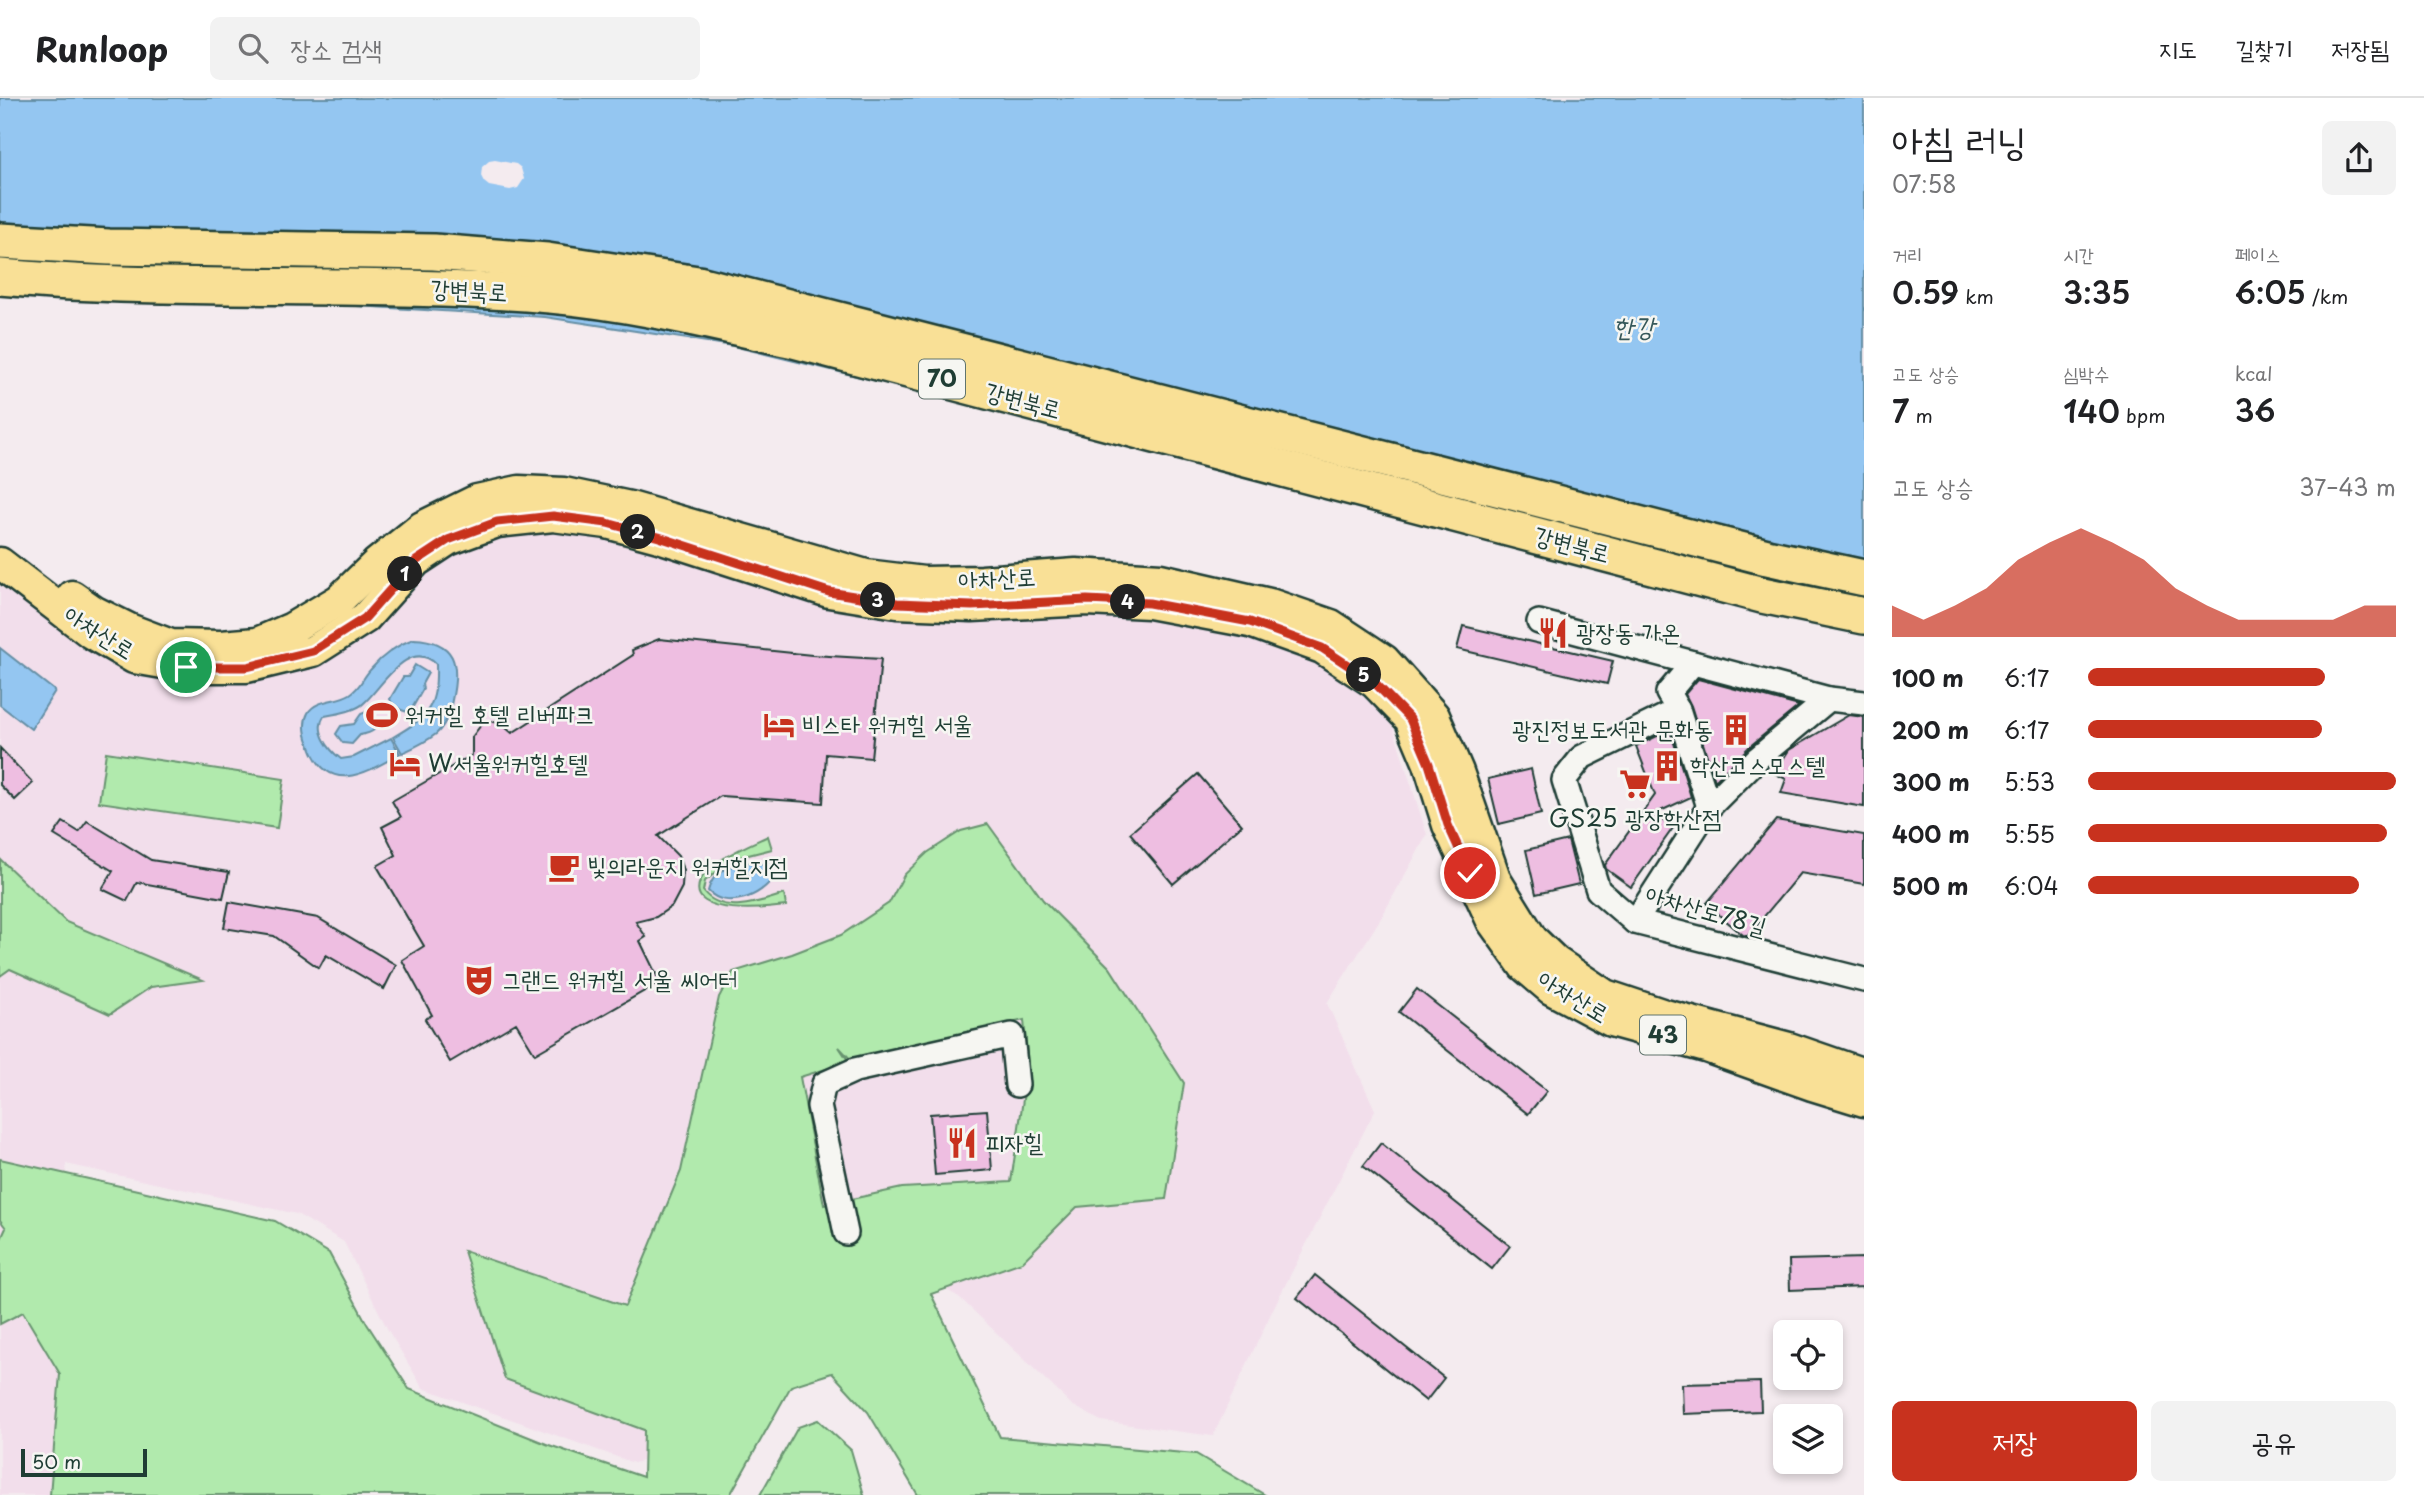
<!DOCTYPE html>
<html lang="ko">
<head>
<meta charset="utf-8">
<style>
  body { margin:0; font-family:"Playpen Sans","Poor Story",sans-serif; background:#f2f2f2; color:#202124; height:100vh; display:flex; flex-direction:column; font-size:26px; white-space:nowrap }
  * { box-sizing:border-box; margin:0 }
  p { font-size:23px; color:#757577 }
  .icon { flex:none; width:38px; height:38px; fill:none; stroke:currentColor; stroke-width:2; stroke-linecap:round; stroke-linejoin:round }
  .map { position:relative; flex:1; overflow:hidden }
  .drawer { display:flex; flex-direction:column; background:#fff; width:560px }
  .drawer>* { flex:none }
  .buttons { position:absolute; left:1773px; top:1222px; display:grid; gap:14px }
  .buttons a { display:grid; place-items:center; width:70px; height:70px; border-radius:10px; background:#fff; box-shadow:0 4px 10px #0003; font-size:35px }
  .scale { position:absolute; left:21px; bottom:18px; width:126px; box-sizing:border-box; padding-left:7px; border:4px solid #1f3d34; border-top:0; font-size:19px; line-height:24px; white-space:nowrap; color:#1f3d34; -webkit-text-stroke:5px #f6f6f2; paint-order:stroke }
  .pin { position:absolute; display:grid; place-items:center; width:60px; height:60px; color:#fff; margin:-30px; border:4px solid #fff; border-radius:50%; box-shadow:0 2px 7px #0007 }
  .km { position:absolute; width:35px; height:35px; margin:-18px; border-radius:50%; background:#222; color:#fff; font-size:19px; line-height:35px; text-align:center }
  .round { display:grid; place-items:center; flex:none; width:74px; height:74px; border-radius:10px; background:#f2f2f2 }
  .summary { display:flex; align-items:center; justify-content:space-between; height:119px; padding:0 28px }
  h1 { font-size:38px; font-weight:600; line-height:52px }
  .stats { display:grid; grid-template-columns:repeat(3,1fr); gap:10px; height:119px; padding:7px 28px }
  .stats div { display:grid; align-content:center }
  .stats b { font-size:30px; font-weight:600 }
  .stats small { font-size:19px; font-weight:400 }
  .stats p { font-size:19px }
  .chart { height:196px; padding:14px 28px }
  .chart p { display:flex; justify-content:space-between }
  .chart svg { width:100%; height:126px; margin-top:7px; fill:#c8321e; opacity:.7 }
  .primary-button { display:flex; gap:14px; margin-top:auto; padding:14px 28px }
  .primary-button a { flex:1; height:80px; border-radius:10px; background:#c8321e; color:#fff; font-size:28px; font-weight:600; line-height:80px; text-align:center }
  .primary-button a+a { background:#f2f2f2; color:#202124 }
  ul { padding:0 28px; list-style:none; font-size:23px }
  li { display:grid; grid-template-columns:112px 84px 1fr; align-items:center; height:52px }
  li i { height:18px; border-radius:9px; background:#c8321e }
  header { display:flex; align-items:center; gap:42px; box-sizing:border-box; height:98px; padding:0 35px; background:#fff; border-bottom:2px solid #e0e0e0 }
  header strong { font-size:33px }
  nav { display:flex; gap:38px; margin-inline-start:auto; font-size:24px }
  .search { width:490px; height:63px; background:#f2f2f2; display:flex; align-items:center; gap:18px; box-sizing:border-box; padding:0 24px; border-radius:10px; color:#757577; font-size:26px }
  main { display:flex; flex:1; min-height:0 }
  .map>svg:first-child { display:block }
</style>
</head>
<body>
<header>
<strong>Runloop</strong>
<div class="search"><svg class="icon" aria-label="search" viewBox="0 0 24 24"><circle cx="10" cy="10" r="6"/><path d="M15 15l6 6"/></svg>장소 검색</div>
<nav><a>지도</a><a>길찾기</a><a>저장됨</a></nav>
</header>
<main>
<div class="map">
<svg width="1864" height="1397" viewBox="0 0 1864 1397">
  <rect width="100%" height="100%" fill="#f4ebef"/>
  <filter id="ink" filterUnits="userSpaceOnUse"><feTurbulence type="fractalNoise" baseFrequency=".0143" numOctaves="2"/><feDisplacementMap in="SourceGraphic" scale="14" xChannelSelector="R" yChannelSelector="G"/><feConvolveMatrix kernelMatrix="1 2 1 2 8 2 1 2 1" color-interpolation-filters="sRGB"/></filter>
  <g filter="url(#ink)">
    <polygon fill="#f2deeb" points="580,429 1248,535 1316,560 1358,585 1392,626 1427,737 1381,820 1327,905 1375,1012 1274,1209 1213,1338 1101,1323 1072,1307 959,1199 846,1136 687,1350 634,1365 423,1290 388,1232 344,1144 297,1116 66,1066 60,1276 50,1397 0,1397 0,479 258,581 450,451 520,430"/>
    <g fill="#b1eaad" stroke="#689470" stroke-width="2" fill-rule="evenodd">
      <polygon points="106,654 284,681 277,730 99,704"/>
      <path d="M988,726L1043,802L1110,870L1184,985L1166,1101L1077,1109L1022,1164L931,1196L1000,1339L1196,1356L1265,1397H918L868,1314L832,1275L791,1288L730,1397H50L60,1276L23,1214L0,1226V1143L6,1130L0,1122V1061L275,1123L329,1155L367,1226L409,1291L549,1347L643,1379L644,1332L505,1281L464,1153L625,1208L681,1073L719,899L733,874L792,856L841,837L889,805L904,777L927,755L961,733ZM1024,922L1028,967L1011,1084L902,1090L824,1107L800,979L849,964L839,949L855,966L934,943Z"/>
      <path d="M768,738L772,751L733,761L705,783L703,793C722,818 760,804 784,796L786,808C771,810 685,820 700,783C709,763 749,747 768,738Z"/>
      <polygon points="0,761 66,824 203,882 151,889 110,916 10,871 0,878"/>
      <polygon points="818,1322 851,1352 864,1397 760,1397 798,1329"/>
    </g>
    <g fill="#94c6f1" stroke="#658fa5" stroke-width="2">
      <polygon points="0,0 1864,0 1864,523 733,248 545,219 0,187"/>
      <path d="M414,541C456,543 460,566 452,602C450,613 445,628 436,636C426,644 413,650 402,655L393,639C430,618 437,608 436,566C409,540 383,587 365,604C357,613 336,616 324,618C314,633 329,652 341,661L354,659L391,640L400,656C366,675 327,699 309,646C305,636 303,624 308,615C316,601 337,604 350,596C361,589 363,579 371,571C382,558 398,546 414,541Z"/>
      <polygon points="0,550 55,593 31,631 0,607"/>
      <path d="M415,567L428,575L422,586L423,591L410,614C403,614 392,608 390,601L403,579H408Z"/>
      <path d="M366,614L375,618C381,632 371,635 360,637L352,646L343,645L336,636L341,628L354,626L361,616Z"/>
      <path d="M746,764L766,766L772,769L774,778C762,799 726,812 708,793C712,774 729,768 746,764Z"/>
    </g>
    <polygon fill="#f4ebef" points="495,62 516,66 521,70 524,81 518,90 510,92 489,88 484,84 481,78 482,69 489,63"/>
    <g fill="#eebee1" stroke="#1f3d34" stroke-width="2">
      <polygon points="1463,528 1613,563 1607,586 1457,551"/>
      <polygon points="659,541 812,557 881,561 871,660 826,656 823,705 721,698 658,738 678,758 683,772 682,789 672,808 656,819 636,824 646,839 640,843 660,884 535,956 516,925 450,964 425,921 432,917 402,862 424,848 377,768 396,757 382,729 401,719 392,703 472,657 472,639 484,623 495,624 505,629 512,635 633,557 632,552"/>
      <polygon points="1698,581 1799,608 1749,649 1715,683 1691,608 1685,596"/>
      <polygon points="1849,617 1864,619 1864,709 1781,695 1786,681 1774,675 1789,652"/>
      <polygon points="1670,632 1691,699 1654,716 1673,730 1631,789 1606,771 1605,767 1655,697 1636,648"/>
      <polygon points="0,650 33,685 15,702 0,687"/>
      <polygon points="1531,671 1541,716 1499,726 1488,681"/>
      <polygon points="1198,676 1242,727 1173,786 1130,735"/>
      <polygon points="1776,722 1864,737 1864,786 1800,775 1748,838 1743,837 1706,806"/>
      <polygon points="87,723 151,762 229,774 223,800 137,784 127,803 102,791 113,773 54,737 63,724 79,734"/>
      <polygon points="1568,742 1579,786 1536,796 1526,752"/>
      <polygon points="229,804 318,820 396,867 384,891 326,857 319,870 274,838 224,830"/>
      <polygon points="1417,891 1547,993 1528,1016 1399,914"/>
      <polygon points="987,1012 992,1072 935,1077 930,1016"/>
      <polygon points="1381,1045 1510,1148 1492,1171 1363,1068"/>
      <polygon points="1864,1160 1864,1189 1790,1192 1789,1162"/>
      <polygon points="1315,1177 1444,1280 1426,1303 1297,1200"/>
      <polygon points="1760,1284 1761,1313 1683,1316 1682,1286"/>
    </g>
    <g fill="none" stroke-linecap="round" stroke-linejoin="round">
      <defs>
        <g id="minor">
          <polyline points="1539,524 1829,601 1864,605"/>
          <polyline points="1693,565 1668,595 1678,612 1709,709"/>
          <polyline points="1678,612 1582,659 1564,682 1598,792 1635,824 1864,882"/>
          <polyline points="1635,824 1709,709 1758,660 1829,601"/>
          <polyline points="846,1135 819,1008 824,986 855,972 1012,937 1017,987"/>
        </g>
        <g id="major">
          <polyline points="0,465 91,535 134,560 186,569 247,569 313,553 365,520 416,463 448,442 497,424 553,418 607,425 659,439 829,494 897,505 972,508 1087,502 1149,505 1250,524 1322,550 1375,585 1410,621 1429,666 1448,727 1492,823 1524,868 1551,891 1611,923 1706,949 1812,987 1864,1003"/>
          <polyline points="72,498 95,514 129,531 171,547 221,548 257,545 292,530 339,502 376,466 422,429 477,402 519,393 564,395 630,409 866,477 924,484 982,483 1076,476 1161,481 1270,506 1331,527 1384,562 1434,618 1458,674 1496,783 1532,841 1556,864 1605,897 1665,917 1789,950 1864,976"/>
        </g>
        <g id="highway">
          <polyline points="0,143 109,149 434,154 547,163 698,186 1767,459 1864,480"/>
          <path d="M0,179C183,195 367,182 550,197C632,204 713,224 794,242L1762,497L1864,518"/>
        </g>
      </defs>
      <use href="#minor" stroke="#1f3d34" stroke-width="28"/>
      <use href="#major" stroke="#1f3d34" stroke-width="35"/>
      <use href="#highway" stroke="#1f3d34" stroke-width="40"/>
      <use href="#minor" stroke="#f6f6f2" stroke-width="23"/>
      <use href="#major" stroke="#f9e096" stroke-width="30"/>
      <use href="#highway" stroke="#f9e096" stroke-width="35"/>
    </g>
  </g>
  <g fill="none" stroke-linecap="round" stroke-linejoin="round" filter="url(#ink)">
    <defs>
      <polyline id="route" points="186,569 247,569 313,553 365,520 416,463 448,442 497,424 553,418 607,425 659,439 829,494 897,505 972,508 1087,502 1149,505 1250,524 1322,550 1375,585 1410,621 1429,666 1448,727 1470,775"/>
    </defs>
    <use href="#route" stroke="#fff" stroke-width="14"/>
    <use href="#route" stroke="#c8321e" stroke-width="9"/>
  </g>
  <defs>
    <symbol id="restaurant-bare" viewBox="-9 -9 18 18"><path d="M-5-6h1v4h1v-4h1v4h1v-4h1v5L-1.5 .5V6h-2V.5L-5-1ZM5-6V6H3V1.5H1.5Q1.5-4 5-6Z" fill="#c8321e" stroke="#f6f6f2" stroke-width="2.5" paint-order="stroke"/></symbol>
    <symbol id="stadium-bare" viewBox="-9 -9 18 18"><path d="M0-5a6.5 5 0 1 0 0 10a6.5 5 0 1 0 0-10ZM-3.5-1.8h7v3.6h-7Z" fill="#c8321e" stroke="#f6f6f2" stroke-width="2.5" paint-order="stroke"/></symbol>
    <symbol id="hotel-bare" viewBox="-9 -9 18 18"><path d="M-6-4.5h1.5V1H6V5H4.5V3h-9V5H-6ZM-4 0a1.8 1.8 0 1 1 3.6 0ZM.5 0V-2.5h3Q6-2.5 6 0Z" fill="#c8321e" stroke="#f6f6f2" stroke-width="2.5" paint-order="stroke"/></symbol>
    <symbol id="building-bare" viewBox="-9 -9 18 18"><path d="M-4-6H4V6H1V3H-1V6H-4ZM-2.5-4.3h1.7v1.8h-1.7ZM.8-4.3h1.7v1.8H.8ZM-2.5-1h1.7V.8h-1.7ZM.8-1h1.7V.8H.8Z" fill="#c8321e" stroke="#f6f6f2" stroke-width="2.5" paint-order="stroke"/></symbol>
    <symbol id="supermarket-bare" viewBox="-9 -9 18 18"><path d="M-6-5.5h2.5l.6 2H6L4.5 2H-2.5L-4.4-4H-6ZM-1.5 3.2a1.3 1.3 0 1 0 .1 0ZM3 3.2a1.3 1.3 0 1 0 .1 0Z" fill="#c8321e" stroke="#f6f6f2" stroke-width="2.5" paint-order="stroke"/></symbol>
    <symbol id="cafe-bare" viewBox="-9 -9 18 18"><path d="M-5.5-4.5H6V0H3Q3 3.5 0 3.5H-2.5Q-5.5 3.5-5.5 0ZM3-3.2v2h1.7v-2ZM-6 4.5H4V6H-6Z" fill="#c8321e" stroke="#f6f6f2" stroke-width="2.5" paint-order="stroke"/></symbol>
    <symbol id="theatre-bare" viewBox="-9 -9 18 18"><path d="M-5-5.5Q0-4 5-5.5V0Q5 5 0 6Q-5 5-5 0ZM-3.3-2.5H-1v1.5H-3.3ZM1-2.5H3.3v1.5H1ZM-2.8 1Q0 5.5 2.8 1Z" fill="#c8321e" stroke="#f6f6f2" stroke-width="2.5" paint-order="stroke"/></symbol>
  </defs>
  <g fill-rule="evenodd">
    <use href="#restaurant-bare" x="1531" y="513" width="44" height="44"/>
    <use href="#stadium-bare" x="360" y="595" width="44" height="44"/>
    <use href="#hotel-bare" x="757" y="605" width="44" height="44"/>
    <use href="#building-bare" x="1714" y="610" width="44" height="44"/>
    <use href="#hotel-bare" x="383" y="644" width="44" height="44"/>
    <use href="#building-bare" x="1645" y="646" width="44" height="44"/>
    <use href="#supermarket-bare" x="1613" y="664" width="44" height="44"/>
    <use href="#cafe-bare" x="542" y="747" width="44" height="44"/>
    <use href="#theatre-bare" x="457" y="860" width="44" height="44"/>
    <use href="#restaurant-bare" x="940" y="1023" width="44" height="44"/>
  </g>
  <g text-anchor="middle" stroke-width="5" stroke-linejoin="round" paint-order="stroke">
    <g fill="#f6f6f2" stroke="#60746d" stroke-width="2">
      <rect x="919" y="261.5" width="46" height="39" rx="5"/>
      <rect x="1640" y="917.5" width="46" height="39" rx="5"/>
    </g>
    <g font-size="23" font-weight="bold" fill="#1f3d34">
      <text x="942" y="289">70</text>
      <text x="1663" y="945">43</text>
    </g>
    <g font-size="24" fill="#1f3d34" stroke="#f6f6f2">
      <text transform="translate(469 193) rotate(3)" y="8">강변북로</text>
      <text transform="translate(1023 303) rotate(15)" y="8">강변북로</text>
      <text transform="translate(1572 447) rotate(15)" y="8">강변북로</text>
      <text transform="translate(997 481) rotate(-3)" y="8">아차산로</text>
      <text transform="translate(99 535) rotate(32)" y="8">아차산로</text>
      <text transform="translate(1706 813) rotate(16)" y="8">아차산로78길</text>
      <text transform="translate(1573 899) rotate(31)" y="8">아차산로</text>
    </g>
    <g font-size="24" fill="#1f3d34" stroke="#f6f6f2" text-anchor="start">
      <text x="1576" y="543">광장동 가온</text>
      <text x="405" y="625">워커힐 호텔 리버파크</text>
      <text x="802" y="635">비스타 워커힐 서울</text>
      <text x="1713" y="640" text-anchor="end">광진정보도서관 문화동</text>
      <text x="428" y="674">W서울워커힐호텔</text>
      <text x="1690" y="676">학산코스모스텔</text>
      <text x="1635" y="729" text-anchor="middle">GS25 광장학산점</text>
      <text x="587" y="777">빛의라운지 워커힐지점</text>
      <text x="502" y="890">그랜드 워커힐 서울 씨어터</text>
      <text x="985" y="1053">피자힐</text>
    </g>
    <g font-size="26" font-style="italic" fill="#36585a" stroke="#f6f6f2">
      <text x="1634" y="238">한강</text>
    </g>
  </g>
</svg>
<div class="buttons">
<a><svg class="icon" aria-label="locate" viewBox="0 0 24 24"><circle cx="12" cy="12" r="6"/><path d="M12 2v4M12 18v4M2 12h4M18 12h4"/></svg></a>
<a><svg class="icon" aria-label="layers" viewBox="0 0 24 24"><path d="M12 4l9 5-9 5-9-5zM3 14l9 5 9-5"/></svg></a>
</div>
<div class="scale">50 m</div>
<div class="pin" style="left:186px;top:569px;background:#1e9e55"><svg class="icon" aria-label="arrive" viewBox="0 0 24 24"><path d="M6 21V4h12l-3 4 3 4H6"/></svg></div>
<div class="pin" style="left:1470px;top:775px;background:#d93025"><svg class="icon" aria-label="check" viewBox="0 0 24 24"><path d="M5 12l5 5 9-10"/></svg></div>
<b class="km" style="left:405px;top:476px">1</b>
<b class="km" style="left:638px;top:434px">2</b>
<b class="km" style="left:878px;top:502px">3</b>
<b class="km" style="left:1128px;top:504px">4</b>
<b class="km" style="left:1364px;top:577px">5</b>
</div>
<section class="drawer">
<div class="summary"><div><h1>아침 러닝</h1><p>07:58</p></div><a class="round"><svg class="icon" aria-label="share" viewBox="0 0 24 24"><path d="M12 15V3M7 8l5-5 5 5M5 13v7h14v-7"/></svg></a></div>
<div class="stats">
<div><p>거리</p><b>0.59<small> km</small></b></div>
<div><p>시간</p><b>3:35</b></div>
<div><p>페이스</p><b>6:05<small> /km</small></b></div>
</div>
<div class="stats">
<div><p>고도 상승</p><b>7<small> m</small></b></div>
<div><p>심박수</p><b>140<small> bpm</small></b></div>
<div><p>kcal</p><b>36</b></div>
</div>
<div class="chart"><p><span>고도 상승</span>37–43 m</p>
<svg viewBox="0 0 160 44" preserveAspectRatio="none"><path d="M0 44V33L10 38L20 33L30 27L40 17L50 11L60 6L70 11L80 17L90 27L100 33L110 38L120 38L130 38L140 38L150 33L160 33V44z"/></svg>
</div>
<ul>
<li><b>100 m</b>6:17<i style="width:77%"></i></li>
<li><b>200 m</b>6:17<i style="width:76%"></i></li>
<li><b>300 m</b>5:53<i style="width:100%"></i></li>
<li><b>400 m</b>5:55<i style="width:97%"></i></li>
<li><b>500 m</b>6:04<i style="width:88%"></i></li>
</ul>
<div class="primary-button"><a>저장</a><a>공유</a></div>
</section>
</main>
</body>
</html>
